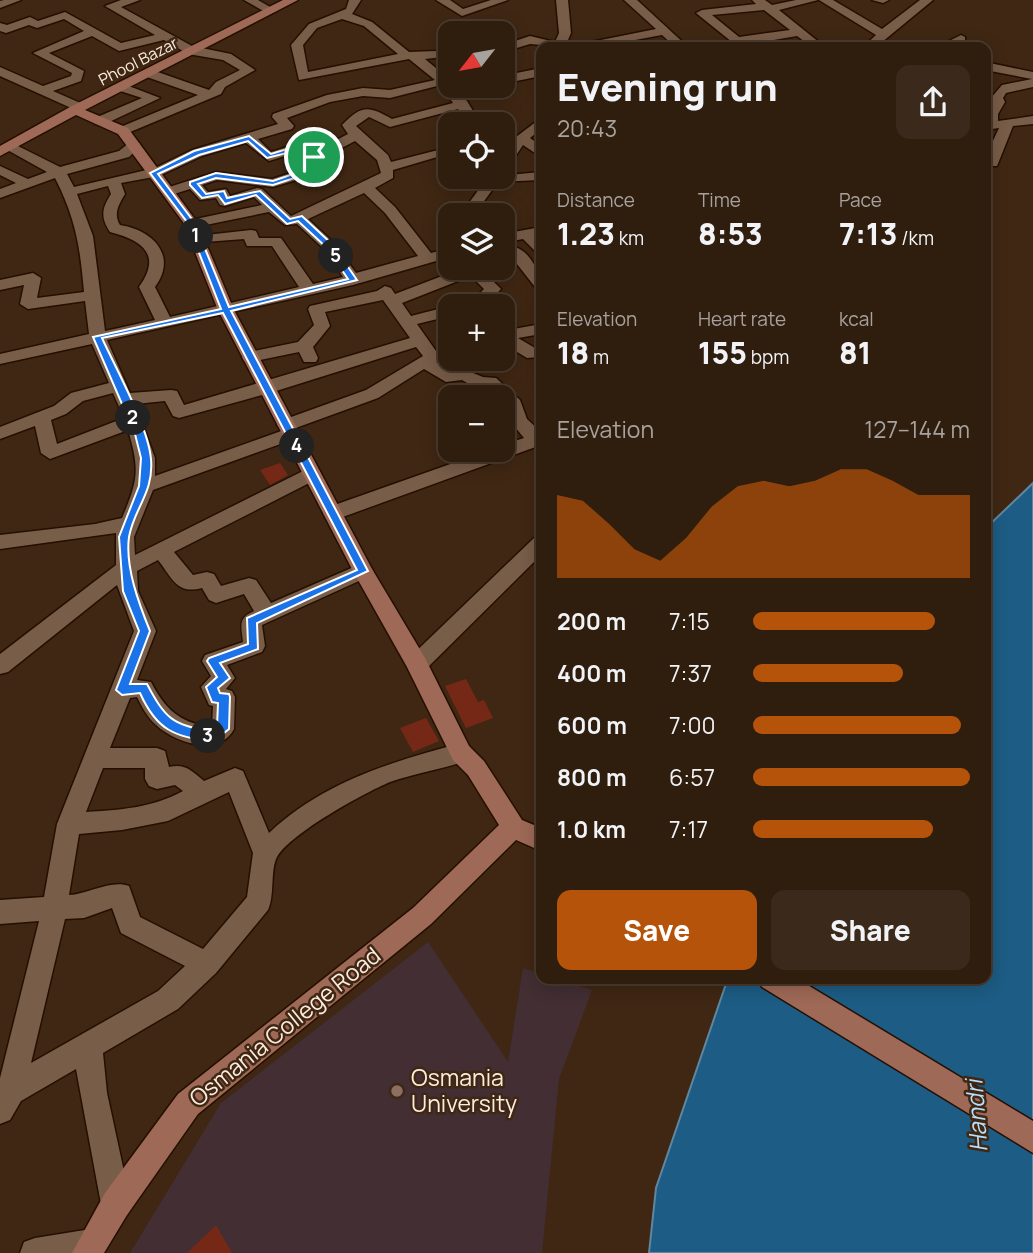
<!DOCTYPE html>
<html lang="en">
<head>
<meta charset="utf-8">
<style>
  body { margin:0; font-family:Manrope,sans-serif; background:#3b2a1c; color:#f1f3f6; height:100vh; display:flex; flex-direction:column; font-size:26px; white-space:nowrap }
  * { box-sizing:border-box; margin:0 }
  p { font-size:23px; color:#a7a29e }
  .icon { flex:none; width:38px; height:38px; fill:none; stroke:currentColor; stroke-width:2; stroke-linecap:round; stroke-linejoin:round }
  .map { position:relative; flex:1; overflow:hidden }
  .sheet { position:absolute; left:536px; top:42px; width:455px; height:942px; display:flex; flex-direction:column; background:#2f1d0e; border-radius:14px; box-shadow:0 4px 18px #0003,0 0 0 2px #4a3b2e }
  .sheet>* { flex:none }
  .needle { width:46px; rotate:239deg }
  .fabs { position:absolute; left:438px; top:21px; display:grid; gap:14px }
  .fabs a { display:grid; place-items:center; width:77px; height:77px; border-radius:14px; background:#2f1d0e; box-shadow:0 4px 18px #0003,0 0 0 2px #4a3b2e; font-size:35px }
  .pin { position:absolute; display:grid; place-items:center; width:60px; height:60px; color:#fff; margin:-30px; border:4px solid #fff; border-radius:50%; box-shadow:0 2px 7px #0007 }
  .km { position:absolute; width:35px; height:35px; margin:-18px; border-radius:50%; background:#222; color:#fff; font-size:19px; line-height:35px; text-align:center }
  .round { display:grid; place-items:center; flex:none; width:74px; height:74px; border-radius:14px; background:#3b2a1c }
  .summary { display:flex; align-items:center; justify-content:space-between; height:119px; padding:0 21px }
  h1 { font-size:38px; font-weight:800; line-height:52px }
  .stats { display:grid; grid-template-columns:repeat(3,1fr); gap:10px; height:119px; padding:7px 21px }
  .stats div { display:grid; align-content:center }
  .stats b { font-size:30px; font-weight:800 }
  .stats small { font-size:19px; font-weight:400 }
  .stats p { font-size:19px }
  .chart { height:196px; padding:14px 21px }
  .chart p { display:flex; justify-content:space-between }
  .chart svg { width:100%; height:126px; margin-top:7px; fill:#b45309; opacity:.7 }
  .action { display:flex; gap:14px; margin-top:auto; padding:14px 21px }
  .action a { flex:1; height:80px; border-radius:14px; background:#b45309; color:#fff; font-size:28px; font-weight:800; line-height:80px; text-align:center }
  .action a+a { background:#3b2a1c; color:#f1f3f6 }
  ul { padding:0 21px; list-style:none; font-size:23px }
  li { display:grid; grid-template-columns:112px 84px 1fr; align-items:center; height:52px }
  li i { height:18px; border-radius:9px; background:#b45309 }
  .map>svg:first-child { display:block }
</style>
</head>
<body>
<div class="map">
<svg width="1033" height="1253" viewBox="0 0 1033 1253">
  <rect width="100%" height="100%" fill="#3f2713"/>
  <polygon fill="#422e33" points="428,942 508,1062 523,968 541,974 541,978 555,978 592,990 559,1079 542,1253 130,1253 221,1103"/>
  <polygon fill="#1d5c84" stroke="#60879f" stroke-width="2" points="1033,483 1033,1253 649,1253 656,1188 728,978 985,978 985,529"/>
  <g fill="#762816">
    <polygon points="280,463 288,475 270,485 260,470"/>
    <polygon points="466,679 478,702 484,700 493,718 466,728 445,686"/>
    <polygon points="426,718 439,741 413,752 400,728"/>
    <polygon points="216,1225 232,1253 187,1253"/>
  </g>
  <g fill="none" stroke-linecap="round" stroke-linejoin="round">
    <defs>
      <g id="street">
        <polygon points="4,0 21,0 0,8 0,1"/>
        <polygon points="121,0 140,0 121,7 192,46 231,54 255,70 225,87 221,94 123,135 116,131 118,128 198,95 144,76 144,70 152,70 209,90 216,82 240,70 223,60 188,54 164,40 119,51 92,36 49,53 84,71 81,81 53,91 85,105 85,111 80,112 0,76 0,67 43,86 71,76 72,73 33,53 84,31 64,19 37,28 29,25 6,33 0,31 0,23 7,25 30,17 38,21 65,12 121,43 155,35 105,6"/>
        <polygon points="244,0 258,0 277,11 267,13"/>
        <path d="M349,0H361L352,14L372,22L409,52L436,51L450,40V50L444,57L425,59L448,78L450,86H454L467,101L481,124H469L458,109L390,127L369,117L356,126L388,155L391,162L450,147V157L444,155L393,170V178L375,188L395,207L431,253L450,248V257L353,285L107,340L130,393L171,390L177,391L184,405L410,338L383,300L325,312L330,326L313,347L318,358L316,362H304L299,352L250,362L244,361L242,357L244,353L298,342L314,325L308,309L310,306L377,291L385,286L391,288L395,294L463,268H480L501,289L485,306H462L472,301L484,289L471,276L402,303L411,316L450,306V316L417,324L436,351L450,347V357L436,362L453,372L463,369L483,377L496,378L520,400L527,419L541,432V445L340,518H326L323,513L326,508L490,450H502V445L524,438L510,421L502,397H496L486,388L474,387L462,380L446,382L424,369L378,398L293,429L300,434L297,438L153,490L134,537L135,555L305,470H319L321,474L319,478L174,552L193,575L207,572L214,574L221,586L249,578L256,580L271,603L356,566L363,564L370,566L373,571L370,576L262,625L265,646L262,652L227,665L235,678L226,689L232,691L235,697L234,729C220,757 175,743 156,725C147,717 142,707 137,697L130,698L110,748H157L165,751L169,767C185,763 192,771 204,781L235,768L243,771L269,833C323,782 391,762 461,743L469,746L473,753L469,760C443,769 416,773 390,782C364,793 291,833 277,857C270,870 275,895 268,910L216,973L178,1009L103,1053L107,1093L131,1204L127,1215L116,1219L105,1215L101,1204L76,1069L21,1101L10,1120L0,1124V1078L39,921L0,924V900L44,897L57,824L134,631L117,585L8,672L0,674V654L116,565V533L0,549V535L95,524L122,518C138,480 140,470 128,430L50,459L41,453L35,426L0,439V427L54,406L71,393L109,383L92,344L0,364V354L89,334L85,301L28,309L20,304L24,285L0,290V280L33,273L41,278L37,298L84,292C80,247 76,219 55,178L0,198V189L16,183L0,175V166L28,179L47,172L2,147L4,144H14L60,167L119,151L129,143H139L141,146L129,157L67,174L74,187L155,168L192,150L278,124L272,117L273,114L327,95L363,88L390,90L435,80L409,59L299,80L291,45L309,24L346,9ZM342,19L364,26L398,54L308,72L303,45L317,28ZM441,85L453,103L392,119C369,106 362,104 342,125L348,134L315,151L300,143L271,152L258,139L292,129L294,126L287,118L330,102L363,96L390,98ZM355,141L377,160L381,173L291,216L262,189L257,188L230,196L226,189L208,192L202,185L217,180L273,187L310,176L319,160ZM246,143L269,161L298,152L307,158L300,170L272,179L216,172L163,189L161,192L168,196L190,189L200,200L216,198L220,205L225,206L254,197L262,205L191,220L184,224L191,228L269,212L285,225L297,224L325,250L343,277L313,284L281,238H259L256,231L251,230L197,236L190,240L192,243L244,239L247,246H272L299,287L170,317L155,287C178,256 153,230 120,225C113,214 119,204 125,194L121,183L159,176L202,156ZM108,186L111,194C102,208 100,217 110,232C141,240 163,254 139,287L155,320L105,331L93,236L77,194ZM364,193L385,213L418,256L356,273L335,244L308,219ZM416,347L423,356L366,390L280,421L277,425L284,430L155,476V458L135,404L165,401L173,416L179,418L273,392ZM113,393L124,418L57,444L51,420L66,414L83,401ZM158,560C172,578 177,595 202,588L209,600L216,603L244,594L254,611C238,618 241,625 243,642L205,655L202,661L211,676L201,687L209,705L213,706L212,725L209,727C179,722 165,709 151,682L137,680L156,631L138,591L137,571ZM103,768H145V779L149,786L157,789L175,785L183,791C152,808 119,810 86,812ZM229,792L253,853L247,897L203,949L140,917L129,886C112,879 88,894 69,895L79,834L122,830L168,821ZM112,908L121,933L185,966L158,991L31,1063L65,919L84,918Z"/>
        <polygon points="436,0 450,0 463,9 491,0 508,0 462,16"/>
        <polygon points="556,0 568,0 571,33 565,47 530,44 510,50 502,46 502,37 512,42 530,36 555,42 559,33"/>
        <polygon points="624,0 637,0 688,47 675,47 662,35 608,45 609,47 591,46 591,42 656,29"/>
        <path d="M752,0H765L772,5L796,0H818L779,10L825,47H812L797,36L733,47L732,42L696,13L702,10L756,4ZM764,10L790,30L739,37L712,15Z"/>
        <polygon points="819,0 833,0 882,29 920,0 933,0 876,47 863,47 876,35"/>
        <polygon points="872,0 889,0 883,3"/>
        <polygon points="478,26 495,33 454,33 457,27"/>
        <polygon points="961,35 965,37 965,41 952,47 937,47"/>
        <polygon points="985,62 1033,72 1033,87 1006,93 1003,98 1005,102 998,114 998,121 1033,116 1033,124 1013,126 997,166 985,166 985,158 999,128 992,129 985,125 986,114 992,103 990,99 1002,85 1032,79 985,70"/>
        <polygon points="541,68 541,76 502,84 502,76"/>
        <polygon points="121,83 160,98 105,124 95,124 95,118 142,98 117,90 117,84"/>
        <polygon points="541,118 541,129 530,138 541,146 541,157 523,145 507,169 502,170 502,156 510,144 502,144 502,136 516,137"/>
        <polygon points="541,172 541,180 498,182 474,215 460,215 488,177"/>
        <polygon points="541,227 541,235 537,236 541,240 541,253 536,252 523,239 502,243 502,234"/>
        <path d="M515,247C531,252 541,274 541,289L535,287L513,259L502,261V249Z"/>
        <polygon points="541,324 541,334 518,338 535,348 541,347 541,357 527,358 502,343 502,331"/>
        <polygon points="541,536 541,555 425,670 417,672 409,670 406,664 409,658 534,538"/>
        <polygon points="91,1229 102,1233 106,1244 103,1253 20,1253 24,1242 35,1238"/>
      </g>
      <g id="secondary">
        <polygon points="283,0 298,0 85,110 128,128 197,222 234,310 372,569 425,658 469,746 484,761 522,820 541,828 541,851 516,840 431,924 198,1114 127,1215 104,1253 72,1253 105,1193 178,1094 413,908 499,825 468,775 453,760 407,667 353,571 218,310 183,222 118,134 76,115 0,156 0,146 70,107"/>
        <polygon points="758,978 796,978 1033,1121 1033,1153 762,987"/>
      </g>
    </defs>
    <use href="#street" stroke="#250f00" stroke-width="3"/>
    <use href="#secondary" stroke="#250f00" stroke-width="3"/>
    <use href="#street" fill="#785d48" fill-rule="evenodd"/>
    <use href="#secondary" fill="#9e6956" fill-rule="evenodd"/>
  </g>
  <path fill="#1a73e8" stroke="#fff" stroke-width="2" fill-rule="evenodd" d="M249,136L271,154L300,145L318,157L307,174L273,185L216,178L198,184L206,194L224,191L227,198L260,191L290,219L302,216L333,245L357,280L231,311L368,571L257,623L258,649L220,663L230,678L218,688L220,693L229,694L230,697L229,729L213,742C174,736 157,731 140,693L122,695L116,690L139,631L123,591L119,537L139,486L141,458L135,434L93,337L221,309L187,222L150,173L194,151ZM248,141L267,158L299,150L310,158L302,171L273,181L216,173L190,182V185L202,198L218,195L225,204L256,195L287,224L298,221L327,248L348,279L229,307L194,222L158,174L199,155ZM223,313L357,570L247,618L248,644L209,658L207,661L217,677L206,687L212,702L218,703L217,727L211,731C173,726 165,718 147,684H130L150,631C139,604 125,567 129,537C134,508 154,493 151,459C148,426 117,371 102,338Z"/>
  <circle fill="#8d6e63" stroke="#3f2713" stroke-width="2.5" cx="397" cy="1091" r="7"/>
  <g text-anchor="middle" stroke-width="5" stroke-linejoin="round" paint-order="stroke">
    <g font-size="16" fill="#fcecdf" stroke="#3f2713">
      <text transform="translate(138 61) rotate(-27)" y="6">Phool Bazar</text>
    </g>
    <g font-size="23" fill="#fcecdf" stroke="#3f2713">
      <text transform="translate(285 1027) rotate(-39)" y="8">Osmania College Road</text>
    </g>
    <g font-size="23" fill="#fcecdf" stroke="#3f2713" text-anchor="start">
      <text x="411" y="1086">Osmania<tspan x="411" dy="26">University</tspan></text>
    </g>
    <g font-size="24" font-style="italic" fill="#b7defb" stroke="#3f2713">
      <text transform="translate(977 1116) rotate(-94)" y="8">Handri</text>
    </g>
  </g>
</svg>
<div class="fabs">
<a><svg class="needle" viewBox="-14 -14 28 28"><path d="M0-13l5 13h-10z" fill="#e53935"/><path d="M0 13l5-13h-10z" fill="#a7a29e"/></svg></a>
<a><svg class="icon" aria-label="locate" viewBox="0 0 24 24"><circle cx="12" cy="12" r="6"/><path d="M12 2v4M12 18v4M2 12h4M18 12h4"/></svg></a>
<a><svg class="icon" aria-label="layers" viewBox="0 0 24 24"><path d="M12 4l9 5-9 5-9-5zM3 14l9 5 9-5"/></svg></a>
<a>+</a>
<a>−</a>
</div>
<div class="pin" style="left:314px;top:157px;background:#1e9e55"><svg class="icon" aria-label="arrive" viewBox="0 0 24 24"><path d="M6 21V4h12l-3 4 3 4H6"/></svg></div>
<b class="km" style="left:196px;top:236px">1</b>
<b class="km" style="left:133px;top:418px">2</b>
<b class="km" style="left:208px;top:736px">3</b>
<b class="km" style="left:297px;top:446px">4</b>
<b class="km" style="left:336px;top:256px">5</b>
<section class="sheet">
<div class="summary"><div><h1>Evening run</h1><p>20:43</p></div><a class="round"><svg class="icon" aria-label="share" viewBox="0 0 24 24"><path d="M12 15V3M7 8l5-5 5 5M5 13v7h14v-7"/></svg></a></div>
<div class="stats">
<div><p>Distance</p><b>1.23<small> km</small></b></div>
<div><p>Time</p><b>8:53</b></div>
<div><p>Pace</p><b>7:13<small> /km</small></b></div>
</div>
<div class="stats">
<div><p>Elevation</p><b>18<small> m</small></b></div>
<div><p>Heart rate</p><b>155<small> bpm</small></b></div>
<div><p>kcal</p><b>81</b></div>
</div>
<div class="chart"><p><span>Elevation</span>127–144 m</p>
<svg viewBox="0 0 160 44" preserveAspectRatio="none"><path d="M0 44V15L10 17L20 25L30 34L40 38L50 30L60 19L70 12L80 10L90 12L100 10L110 6L120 6L130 10L140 15L150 15L160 15V44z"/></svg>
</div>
<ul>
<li><b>200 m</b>7:15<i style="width:84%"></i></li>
<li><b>400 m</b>7:37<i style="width:69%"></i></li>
<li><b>600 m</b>7:00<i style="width:96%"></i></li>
<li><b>800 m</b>6:57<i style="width:100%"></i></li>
<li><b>1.0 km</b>7:17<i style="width:83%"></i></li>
</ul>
<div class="action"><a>Save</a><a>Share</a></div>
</section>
</div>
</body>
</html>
